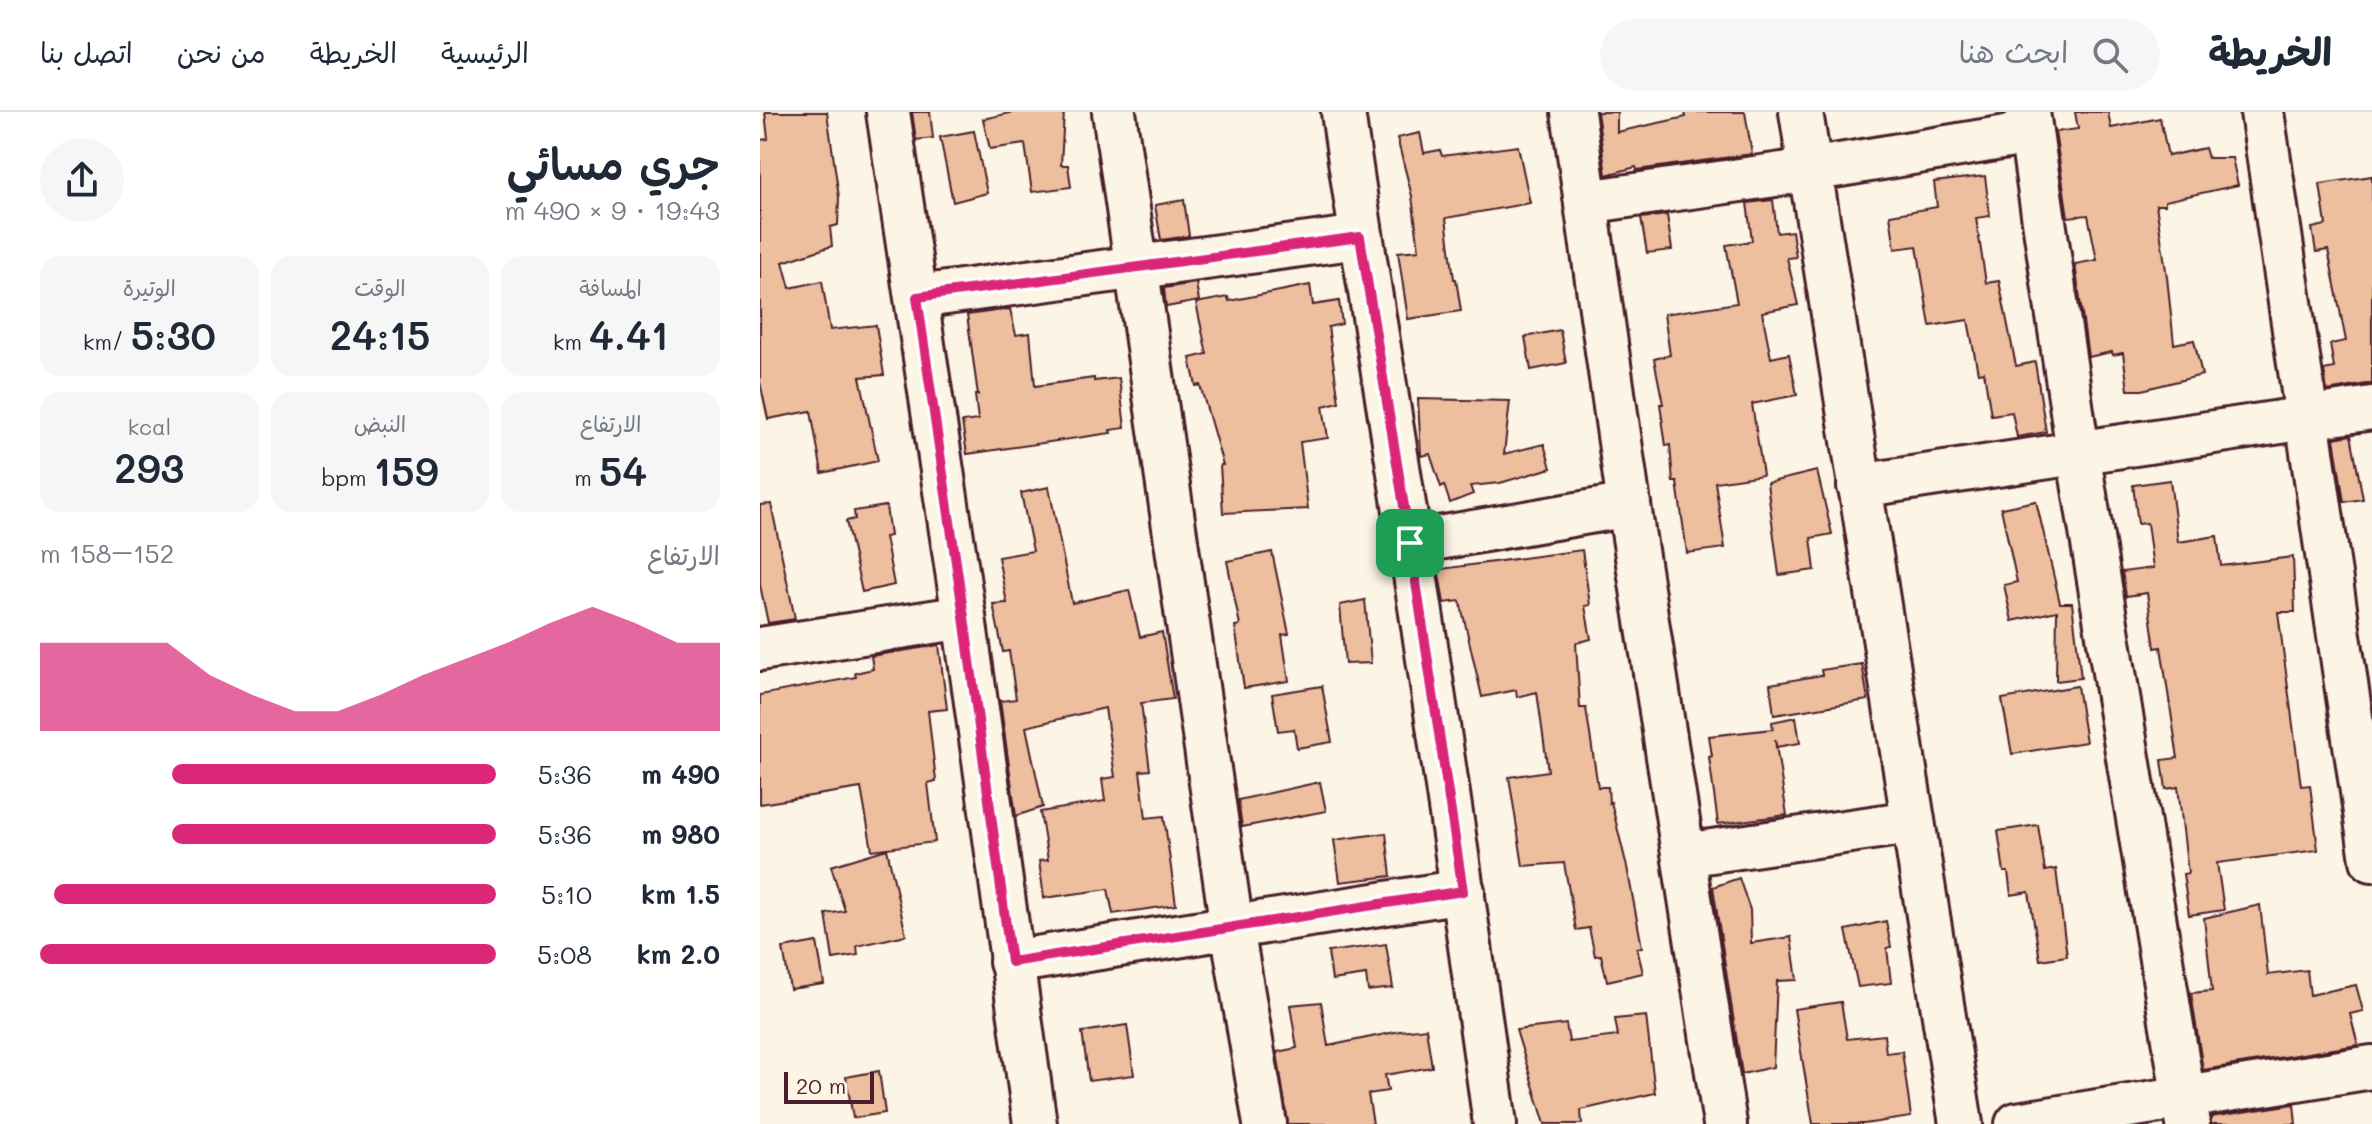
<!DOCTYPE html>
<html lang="ar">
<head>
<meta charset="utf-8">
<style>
  body { margin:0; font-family:Mali,"Playpen Sans Arabic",sans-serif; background:#f6f6f7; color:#1f2937; direction:rtl; height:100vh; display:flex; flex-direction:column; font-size:30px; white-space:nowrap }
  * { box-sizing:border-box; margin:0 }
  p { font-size:26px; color:#747a83 }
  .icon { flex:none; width:44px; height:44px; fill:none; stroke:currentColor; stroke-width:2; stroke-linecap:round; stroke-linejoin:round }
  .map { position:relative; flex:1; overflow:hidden; direction:ltr }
  .details { display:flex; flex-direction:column; background:#fff; width:760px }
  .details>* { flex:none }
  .scale { position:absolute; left:24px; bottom:20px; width:90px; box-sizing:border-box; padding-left:8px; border:4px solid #4a1f2b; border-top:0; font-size:22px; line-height:28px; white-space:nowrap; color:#4a1f2b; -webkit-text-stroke:6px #fcf5e5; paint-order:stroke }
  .pin { position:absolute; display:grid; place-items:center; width:68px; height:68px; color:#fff; margin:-34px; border-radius:16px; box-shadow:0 4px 12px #0006 }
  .round { display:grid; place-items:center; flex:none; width:84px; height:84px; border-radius:42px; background:#f6f6f7 }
  .headline { display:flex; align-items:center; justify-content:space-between; height:136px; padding:0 40px }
  h1 { font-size:44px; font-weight:600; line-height:60px }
  .metrics { display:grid; grid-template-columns:repeat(3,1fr); gap:12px; height:136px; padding:8px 40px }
  .metrics div { display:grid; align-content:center; border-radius:20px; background:#f6f6f7; text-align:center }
  .metrics b { font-size:40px; font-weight:600 }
  .metrics small { font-size:22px; font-weight:400 }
  .metrics p { font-size:22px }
  .chart { height:224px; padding:16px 40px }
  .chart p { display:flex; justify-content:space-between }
  .chart svg { width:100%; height:144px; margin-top:8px; fill:#db2777; opacity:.7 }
  ul { padding:0 40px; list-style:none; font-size:26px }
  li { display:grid; grid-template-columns:128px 96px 1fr; align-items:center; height:60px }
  li i { height:20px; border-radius:10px; background:#db2777 }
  header { display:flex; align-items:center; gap:48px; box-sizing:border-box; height:112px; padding:0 40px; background:#fff; border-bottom:2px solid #e0e1e3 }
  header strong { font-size:38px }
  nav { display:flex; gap:44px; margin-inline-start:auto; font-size:28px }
  .search { width:560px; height:72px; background:#f6f6f7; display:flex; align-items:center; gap:20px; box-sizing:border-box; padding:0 28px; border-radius:44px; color:#747a83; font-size:30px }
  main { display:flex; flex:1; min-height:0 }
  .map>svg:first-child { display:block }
</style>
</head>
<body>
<header>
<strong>الخريطة</strong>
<div class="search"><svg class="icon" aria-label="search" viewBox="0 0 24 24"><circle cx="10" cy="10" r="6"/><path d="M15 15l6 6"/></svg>ابحث هنا</div>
<nav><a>الرئيسية</a><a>الخريطة</a><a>من نحن</a><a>اتصل بنا</a></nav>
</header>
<main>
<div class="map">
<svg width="1612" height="1012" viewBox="0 0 1612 1012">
  <rect width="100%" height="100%" fill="#fcf5e5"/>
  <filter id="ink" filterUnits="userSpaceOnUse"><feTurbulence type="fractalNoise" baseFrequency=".0125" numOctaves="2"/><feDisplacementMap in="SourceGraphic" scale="16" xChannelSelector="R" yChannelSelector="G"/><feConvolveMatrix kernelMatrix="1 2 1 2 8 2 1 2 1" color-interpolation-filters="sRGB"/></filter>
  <g filter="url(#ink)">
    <g fill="#eebf9f" stroke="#4a1f2b" stroke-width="2">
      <polygon points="5,0 67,0 79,85 78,113 70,115 72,134 23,150 30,176 62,169 70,218 116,213 124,263 100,265 118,349 62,361 51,299 8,307 0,270 0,28 8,27"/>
      <polygon points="152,0 170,0 173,26 156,28"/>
      <polygon points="254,0 304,0 301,53 308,53 311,75 272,80 265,32 230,37 223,7"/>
      <polygon points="837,0 857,0 857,20 926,5 925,0 985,0 992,42 877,58 876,55 846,63"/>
      <polygon points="1315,0 1348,0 1351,16 1400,6 1408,44 1445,36 1448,46 1472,46 1478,73 1405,89 1405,93 1396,93 1407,165 1414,232 1434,228 1442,263 1382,278 1368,278 1363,241 1353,243 1352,240 1328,245 1315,152 1337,148 1328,103 1308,105 1295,20 1318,17"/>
      <polygon points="214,19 227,81 193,90 180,25"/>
      <polygon points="660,21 664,41 680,38 682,44 758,34 770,91 686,106 694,167 696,167 701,199 648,207 638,140 659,138 652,84 637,26"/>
      <polygon points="1225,64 1230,104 1216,106 1226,171 1239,169 1256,254 1275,250 1286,320 1257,325 1252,300 1231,303 1224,260 1218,261 1208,208 1170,214 1157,134 1135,137 1130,103 1177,95 1174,70"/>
      <polygon points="1612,64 1612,271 1567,279 1564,258 1574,256 1570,232 1586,229 1568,138 1556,140 1552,116 1566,113 1560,72"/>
      <polygon points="424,88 429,124 401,128 395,93"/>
      <polygon points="1013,88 1017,121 1032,119 1036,145 1027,146 1038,193 1002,200 1011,246 1029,242 1037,283 992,292 1003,363 955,370 965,436 927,441 917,370 913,370 910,333 906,334 900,292 903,292 894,247 910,243 904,202 977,191 966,133 992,129 987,91"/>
      <polygon points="907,103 912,138 887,141 881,106"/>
      <polygon points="436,171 439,189 406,195 404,176"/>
      <polygon points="550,173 553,193 579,189 582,212 568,215 579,290 563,294 568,326 540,330 548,397 463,401 460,353 463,353 440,273 436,274 430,246 447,242 436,191 468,185 469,189"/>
      <polygon points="250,197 256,223 270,221 275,274 334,266 334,269 359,266 365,316 350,318 351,321 207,342 202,310 218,308 215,283 218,283 207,203"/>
      <polygon points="800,218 806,251 771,258 765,225"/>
      <polygon points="658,287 750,289 744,342 784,332 791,356 740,371 710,374 713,382 690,391 684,373 681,375 670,342 661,344"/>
      <polygon points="1591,323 1603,387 1584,390 1574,326"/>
      <polygon points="1057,359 1072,422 1051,426 1055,458 1019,463 1007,371"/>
      <polygon points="1410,368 1418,430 1457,424 1461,454 1533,445 1535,500 1518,500 1541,674 1550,673 1558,738 1457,751 1464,798 1429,803 1423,762 1428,761 1418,675 1406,677 1402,648 1418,646 1401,535 1395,536 1387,481 1366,484 1362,460 1393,456 1387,411 1378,412 1373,373"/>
      <polygon points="289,375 312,491 369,478 380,525 402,520 413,587 381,591 390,658 380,659 386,706 404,704 416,793 353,802 348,777 284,786 279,749 288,748 280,700 345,689 342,667 355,665 345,596 266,615 283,695 256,704 240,589 256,587 249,539 243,540 233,492 247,491 238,445 273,439 261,381"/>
      <polygon points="1276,389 1300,491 1312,491 1321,566 1296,569 1297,499 1252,509 1244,473 1257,470 1241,396"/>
      <polygon points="11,392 35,507 8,511 0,473 0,393"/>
      <polygon points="126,394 130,424 125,425 134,473 102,480 86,409 95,407 94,399"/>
      <polygon points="822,438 830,493 825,494 831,527 816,531 820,596 826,596 838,675 848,675 849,691 851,690 867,755 882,835 877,836 883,861 847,869 841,843 835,844 829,816 816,818 804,751 763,754 749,665 788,659 777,580 757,585 756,578 722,585 700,489 684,491 677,451 681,450 682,457"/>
      <polygon points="512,440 529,522 522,523 529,569 484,576 475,514 480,513 467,449"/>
      <polygon points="605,488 611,551 585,552 580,493"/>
      <polygon points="179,533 187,597 168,599 176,669 168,671 175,730 112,738 101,676 0,692 0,583 96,565 95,561 113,557 111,544"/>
      <polygon points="1102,552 1108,588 1014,603 1010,572 1062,563 1061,558"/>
      <polygon points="562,574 572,630 537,636 534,617 518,619 512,582"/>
      <polygon points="1317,574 1326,630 1252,642 1242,587"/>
      <polygon points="1036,605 1040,631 1016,635 1015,627 1027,703 958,712 949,645 952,644 949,624 1013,617 1012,610"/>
      <polygon points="560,670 566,699 482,715 478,688"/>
      <polygon points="1278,713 1285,759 1296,757 1307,844 1280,848 1269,780 1251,783 1248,760 1244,760 1238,719"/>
      <polygon points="626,721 631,764 580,770 574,728"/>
      <polygon points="127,737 146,823 97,834 98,843 73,847 66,802 85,799 71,754"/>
      <polygon points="979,766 990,798 991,831 1031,825 1037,868 1017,869 1013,955 982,962 953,775"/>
      <polygon points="1500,793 1508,863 1547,858 1550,883 1596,873 1603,899 1590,902 1598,933 1443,958 1431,881 1452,879 1444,806"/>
      <polygon points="1126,809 1131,835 1127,836 1131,871 1098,875 1086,818"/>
      <polygon points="57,830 64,872 30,877 23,836"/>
      <polygon points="626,832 633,876 608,879 606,863 572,868 568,840"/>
      <polygon points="561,890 568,934 640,919 666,916 672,955 625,963 628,979 608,982 613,1012 528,1012 517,940 537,936 530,893"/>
      <polygon points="1081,890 1087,927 1124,923 1126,941 1142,939 1151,1005 1104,1012 1053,1012 1034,897"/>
      <polygon points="886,904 895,981 821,998 822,1012 785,1012 756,918 806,912 809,930 858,924 855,907"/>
      <polygon points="367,913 374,963 329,969 322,920"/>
      <polygon points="119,959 125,1001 93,1006 86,965"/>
      <polygon points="1534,992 1536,1012 1451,1012 1451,1005"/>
    </g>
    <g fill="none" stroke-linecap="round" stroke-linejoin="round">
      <defs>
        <g id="minor">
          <polyline points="128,0 204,505 275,1012"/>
          <polyline points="354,0 472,816 505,1012"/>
          <path d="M583,0C603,144 628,287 650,431C681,624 708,818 735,1012"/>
          <polyline points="813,0 869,393 965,1012"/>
          <polyline points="1041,0 1201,1012"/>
          <polyline points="1268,0 1318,340 1428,1012"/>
          <polyline points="1502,0 1612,748"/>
          <polyline points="826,90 1050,58 1271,21"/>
          <polyline points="157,185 600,125"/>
          <polyline points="1099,374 1612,296"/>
          <polyline points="650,431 869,393"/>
          <polyline points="0,537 204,505"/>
          <polyline points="924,743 1153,710"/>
          <polyline points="251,850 703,779"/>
          <polyline points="1257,1012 1612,955"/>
        </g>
      </defs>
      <use href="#minor" stroke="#4a1f2b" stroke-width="48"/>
      <use href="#minor" stroke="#fcf5e5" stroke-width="42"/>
    </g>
  </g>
  <g fill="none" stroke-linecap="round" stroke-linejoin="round" filter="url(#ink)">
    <defs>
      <polygon id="route" points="600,125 650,431 703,779 251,850 204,505 157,185"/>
    </defs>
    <use href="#route" stroke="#fff" stroke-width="16"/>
    <use href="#route" stroke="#db2777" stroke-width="10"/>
  </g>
</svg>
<div class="scale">20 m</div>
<div class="pin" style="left:650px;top:431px;background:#1e9e55"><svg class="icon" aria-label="arrive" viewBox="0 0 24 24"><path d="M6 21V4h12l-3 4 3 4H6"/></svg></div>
</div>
<section class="details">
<div class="headline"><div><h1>جري مسائي</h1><p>19:43 · 9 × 490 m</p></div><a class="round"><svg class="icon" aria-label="share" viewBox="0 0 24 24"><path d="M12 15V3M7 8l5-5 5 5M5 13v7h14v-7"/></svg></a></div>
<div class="metrics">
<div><p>المسافة</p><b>4.41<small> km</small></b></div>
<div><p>الوقت</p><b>24:15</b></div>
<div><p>الوتيرة</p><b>5:30<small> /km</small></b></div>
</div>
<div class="metrics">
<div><p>الارتفاع</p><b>54<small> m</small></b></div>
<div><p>النبض</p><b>159<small> bpm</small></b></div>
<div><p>kcal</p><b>293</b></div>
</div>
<div class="chart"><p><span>الارتفاع</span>152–158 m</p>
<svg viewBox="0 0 160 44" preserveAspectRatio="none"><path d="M0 44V17L10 17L20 17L30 17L40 27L50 33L60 38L70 38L80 33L90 27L100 22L110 17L120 11L130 6L140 11L150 17L160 17V44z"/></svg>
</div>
<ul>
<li><b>490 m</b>5:36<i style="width:71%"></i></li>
<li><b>980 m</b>5:36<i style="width:71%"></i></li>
<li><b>1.5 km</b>5:10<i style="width:97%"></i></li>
<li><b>2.0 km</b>5:08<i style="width:100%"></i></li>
</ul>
</section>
</main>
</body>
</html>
